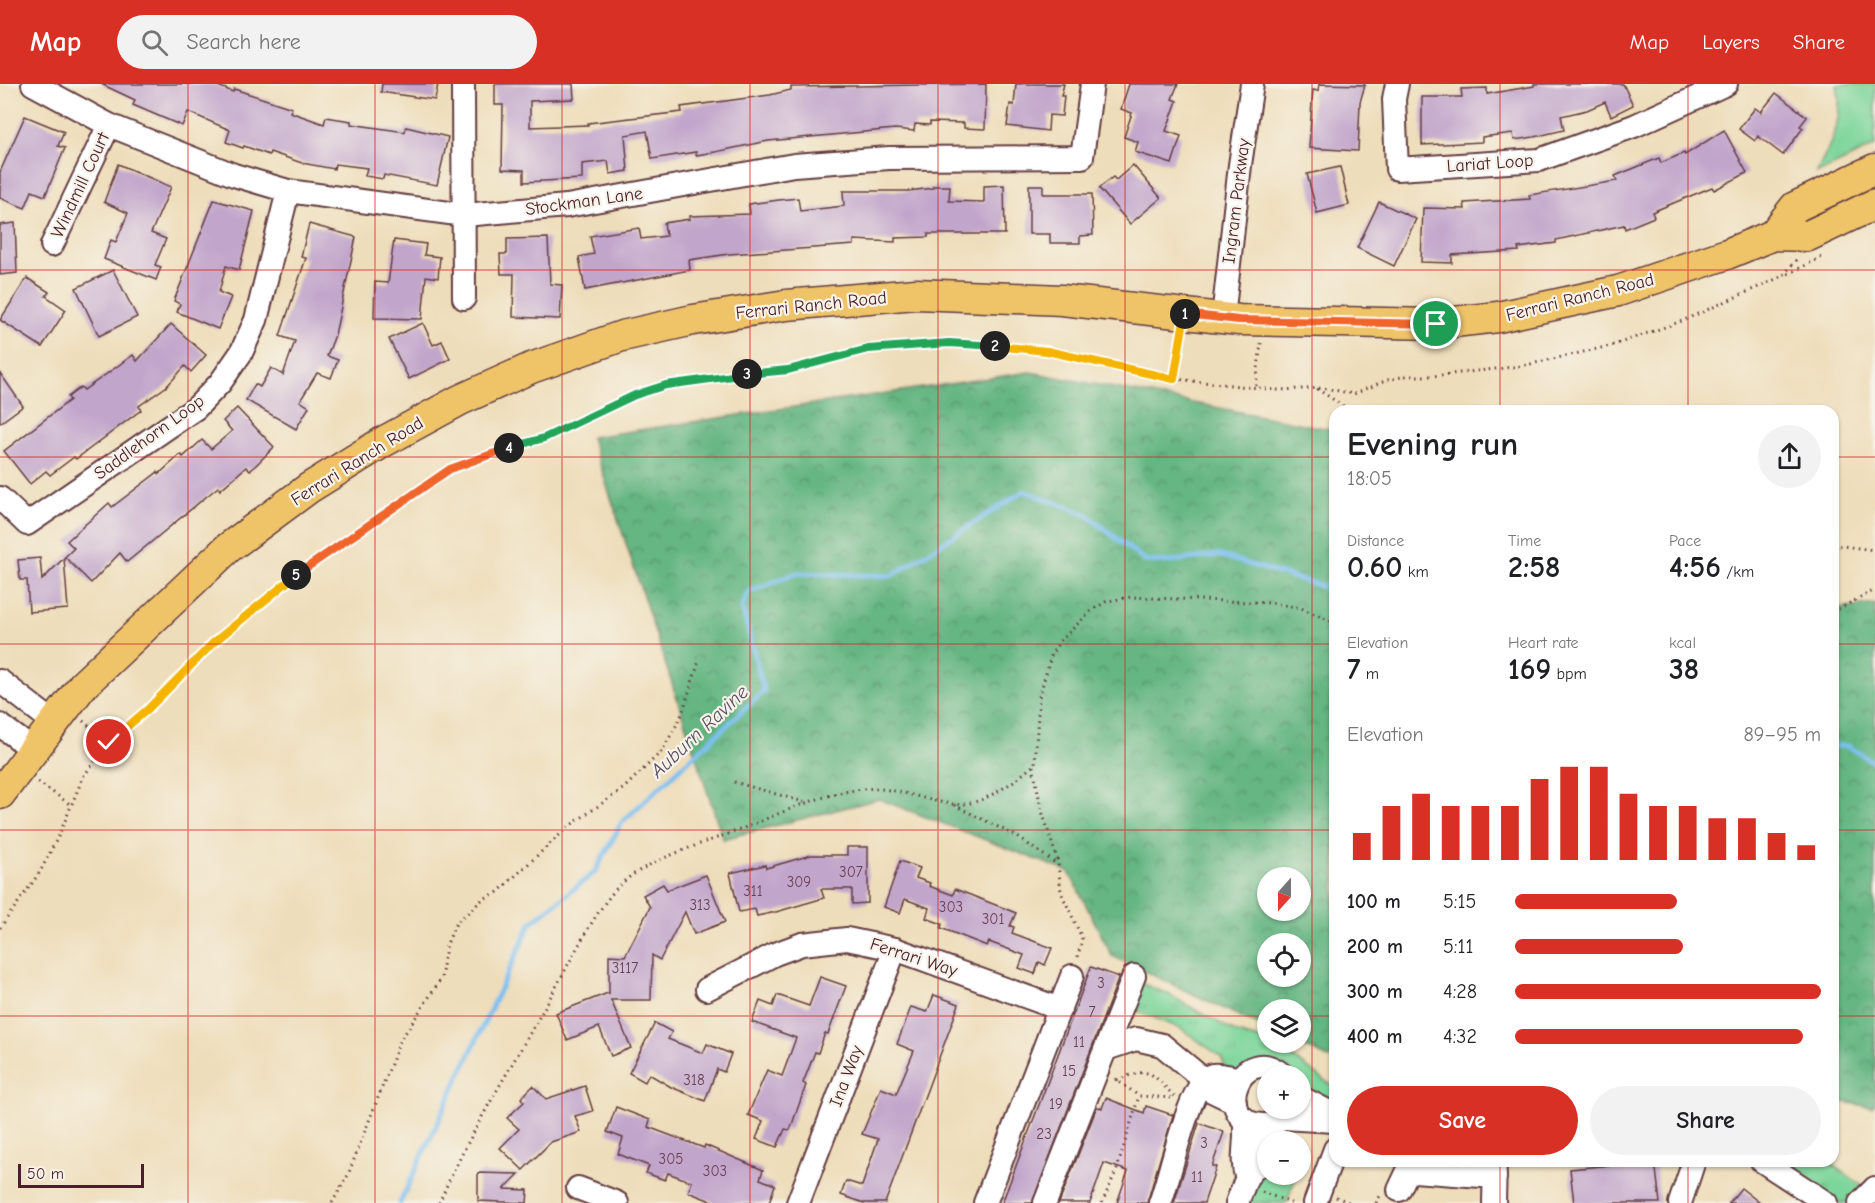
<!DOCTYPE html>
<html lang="en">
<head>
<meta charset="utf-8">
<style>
  body { margin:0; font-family:"Comic Neue",sans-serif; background:#f2f2f2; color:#202124; height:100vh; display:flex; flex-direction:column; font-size:22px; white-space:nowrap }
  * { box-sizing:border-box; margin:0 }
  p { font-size:20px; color:#757577 }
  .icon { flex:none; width:33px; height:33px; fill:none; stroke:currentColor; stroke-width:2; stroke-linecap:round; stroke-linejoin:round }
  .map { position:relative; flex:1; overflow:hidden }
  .side { position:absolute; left:1329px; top:321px; width:510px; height:762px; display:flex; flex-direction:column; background:#fff; border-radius:18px; box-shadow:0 2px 4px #0004 }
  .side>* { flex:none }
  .needle { width:39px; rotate:201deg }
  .fabs { position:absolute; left:1257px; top:783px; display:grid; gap:12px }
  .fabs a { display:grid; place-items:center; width:54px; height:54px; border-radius:50%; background:#fff; box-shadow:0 2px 4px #0004; font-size:30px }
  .scale { position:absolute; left:18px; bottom:15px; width:126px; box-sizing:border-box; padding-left:6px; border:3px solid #4a1f2b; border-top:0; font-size:16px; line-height:21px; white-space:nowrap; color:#4a1f2b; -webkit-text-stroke:4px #f7f3e8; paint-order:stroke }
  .pin { position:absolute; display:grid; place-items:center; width:51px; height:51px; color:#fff; margin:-26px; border:3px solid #fff; border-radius:50%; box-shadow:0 2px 6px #0007 }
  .km { position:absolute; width:30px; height:30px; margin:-15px; border-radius:50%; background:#222; color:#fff; font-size:16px; line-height:30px; text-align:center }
  .round { display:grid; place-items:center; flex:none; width:63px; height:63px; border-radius:32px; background:#f2f2f2 }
  .headline { display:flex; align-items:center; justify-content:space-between; height:102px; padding:0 18px }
  h1 { font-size:33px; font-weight:700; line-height:45px }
  .stats { display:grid; grid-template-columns:repeat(3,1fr); gap:9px; height:102px; padding:6px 18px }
  .stats div { display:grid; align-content:center }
  .stats b { font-size:30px; font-weight:700 }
  .stats small { font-size:16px; font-weight:400 }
  .stats p { font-size:16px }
  .chart { height:168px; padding:12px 18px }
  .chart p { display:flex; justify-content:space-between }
  .chart svg { width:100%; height:108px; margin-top:6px; stroke:#d93025; stroke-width:6 }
  .action { display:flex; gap:12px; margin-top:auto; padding:12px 18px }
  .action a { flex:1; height:69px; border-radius:36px; background:#d93025; color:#fff; font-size:24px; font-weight:700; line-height:69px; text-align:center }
  .action a+a { background:#f2f2f2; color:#202124 }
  ul { padding:0 18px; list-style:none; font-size:20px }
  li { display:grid; grid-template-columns:96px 72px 1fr; align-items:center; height:45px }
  li i { height:15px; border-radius:8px; background:#d93025 }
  header { display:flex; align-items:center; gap:36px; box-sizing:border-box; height:84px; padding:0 30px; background:#d93025; color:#fff }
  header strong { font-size:28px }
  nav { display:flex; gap:33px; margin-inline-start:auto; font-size:21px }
  .search { width:420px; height:54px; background:#f2f2f2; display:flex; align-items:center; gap:15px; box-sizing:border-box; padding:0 21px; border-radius:33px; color:#757577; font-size:22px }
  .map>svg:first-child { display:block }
</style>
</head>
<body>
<header>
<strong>Map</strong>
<div class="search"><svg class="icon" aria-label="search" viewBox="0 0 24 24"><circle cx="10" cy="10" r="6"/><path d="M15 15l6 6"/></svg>Search here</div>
<nav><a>Map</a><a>Layers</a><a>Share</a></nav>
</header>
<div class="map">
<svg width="1875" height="1119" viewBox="0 0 1875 1119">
  <defs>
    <pattern id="forest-crowns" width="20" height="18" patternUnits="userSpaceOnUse" patternTransform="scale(1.5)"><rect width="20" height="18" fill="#65b682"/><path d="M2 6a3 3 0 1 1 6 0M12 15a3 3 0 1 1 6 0" fill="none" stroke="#55936b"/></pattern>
    <pattern id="park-tufts" width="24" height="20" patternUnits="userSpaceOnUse" patternTransform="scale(1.5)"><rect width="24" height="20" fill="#7cd59a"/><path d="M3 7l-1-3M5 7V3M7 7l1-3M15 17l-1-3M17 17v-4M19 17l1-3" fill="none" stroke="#6db685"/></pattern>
  </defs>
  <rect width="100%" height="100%" fill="#f7f3e8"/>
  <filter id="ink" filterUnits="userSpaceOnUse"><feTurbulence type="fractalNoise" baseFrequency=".0167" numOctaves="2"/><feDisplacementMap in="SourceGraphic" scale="12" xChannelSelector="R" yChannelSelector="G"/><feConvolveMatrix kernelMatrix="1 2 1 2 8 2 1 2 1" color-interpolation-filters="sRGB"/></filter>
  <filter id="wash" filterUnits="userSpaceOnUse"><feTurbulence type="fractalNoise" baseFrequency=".008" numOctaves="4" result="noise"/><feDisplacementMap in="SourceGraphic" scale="24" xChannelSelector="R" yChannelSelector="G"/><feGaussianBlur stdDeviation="1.35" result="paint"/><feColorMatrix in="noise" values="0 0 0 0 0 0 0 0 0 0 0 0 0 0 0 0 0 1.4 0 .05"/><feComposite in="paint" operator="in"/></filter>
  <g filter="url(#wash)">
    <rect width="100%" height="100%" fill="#eeddba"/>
    <path fill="#7cd59a" stroke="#637a62" stroke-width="1.5" d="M1837,0H1875V62L1816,90C1831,59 1845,36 1837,0Z"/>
    <g fill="url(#forest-crowns)" stroke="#586a56" stroke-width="1.5" fill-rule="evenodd">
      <path d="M1030,288L1335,346V977L1296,959L1300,958V926H1268L1267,945L1112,872L1069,788L879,715L723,755L591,353ZM1268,794H1300V826H1268ZM1268,860H1300V892H1268Z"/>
      <polygon points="1875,520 1875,1020 1872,1023 1833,1016 1833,526"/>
    </g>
    <g fill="url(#park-tufts)" stroke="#637a62" stroke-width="1.5">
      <path d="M1140,899L1164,908L1237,949L1273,959L1335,1004V1031C1320,1027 1301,1008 1300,992L1229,991L1221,973L1180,944L1131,925Z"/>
      <polygon points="1262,1045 1295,1057 1268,1058 1268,1090 1297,1091 1286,1119 1241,1119"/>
      <polygon points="1769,1077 1828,1077 1875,1111 1875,1119 1834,1119"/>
    </g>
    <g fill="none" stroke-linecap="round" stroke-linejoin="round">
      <g stroke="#7bbff1" stroke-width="5">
        <polyline points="1833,662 1848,662 1875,679"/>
        <polyline points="400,1119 531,839 595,788 622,738 764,607 742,523 748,508 797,489 891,492 1024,407 1086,430 1145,477 1169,478 1218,471 1335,506"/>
      </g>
    </g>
    <g id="blocks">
      <g fill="#c1a5cb">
        <polygon points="101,0 213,0 233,8 234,5 292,24 290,28 324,40 326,33 351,37 351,40 405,48 406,43 448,53 437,101 384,91 383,95 365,92 367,84 335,80 334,85 302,79 270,68 269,71 244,62 243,64 226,58 230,46 188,28 182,42 133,21 135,16"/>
        <polygon points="382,0 438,0 435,16 381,8"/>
        <polygon points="495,0 573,0 574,15 530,17 530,43 588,41 588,39 682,28 681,23 770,11 791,6 791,3 986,0 985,45 964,44 964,39 930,38 930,41 915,40 914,47 895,45 768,57 715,68 696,71 696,68 652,75 647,47 625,51 628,87 610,90 608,77 582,80 582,95 524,98 524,86 502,85 503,21 495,21"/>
        <polygon points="1016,0 1064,0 1061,12 1064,12 1062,32 1049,31 1048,47 1007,42 1010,20 1014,21"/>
        <polygon points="1129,0 1178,0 1172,15 1177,17 1166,47 1181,52 1172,80 1135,68 1138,58 1124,53 1132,29 1121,25"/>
        <polygon points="1319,0 1365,1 1360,18 1358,67 1309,64 1312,17 1313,6 1318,7"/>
        <polygon points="1534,0 1623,0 1633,21 1611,32 1605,18 1587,26 1561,32 1564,46 1534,53 1514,56 1513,49 1482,53 1482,58 1422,61 1422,13 1462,13 1461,5 1487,4 1487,10 1534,2"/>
        <polygon points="1776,9 1807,33 1800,42 1803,44 1783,71 1758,52 1755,57 1739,45 1755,24 1761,28"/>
        <polygon points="25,32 64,48 58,62 65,64 45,112 32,107 25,124 0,114 0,88"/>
        <polygon points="1724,46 1747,89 1714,106 1712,103 1652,128 1654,133 1625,145 1624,141 1556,156 1556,159 1518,164 1519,167 1452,171 1452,179 1421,178 1423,124 1465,125 1464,119 1530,115 1529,111 1617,97 1615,92 1659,74 1661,79 1684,69 1685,71"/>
        <polygon points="118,80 171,103 151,149 166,155 155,181 161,183 156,196 104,175 111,156 116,158 128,129 104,118"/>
        <polygon points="1133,81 1161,114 1130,140 1099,104 1113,93 1116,96"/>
        <polygon points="1340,83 1349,121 1317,129 1307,90"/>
        <polygon points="1004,101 1005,150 928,150 928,153 895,154 895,158 854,156 854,161 729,170 689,176 690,186 585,206 579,173 594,170 590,152 639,144 641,155 666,152 664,139 690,135 690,132 750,130 749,120 779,116 798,114 800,127 844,122 843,107 908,107 933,104 933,102 950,102 949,117 984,118 984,102"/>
        <polygon points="1029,101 1043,101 1043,110 1092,110 1093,151 1080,152 1080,159 1050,159 1050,150 1029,150"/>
        <polygon points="214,116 254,127 239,186 226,182 219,208 231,213 218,245 177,228 180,220 174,217"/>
        <polygon points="1379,118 1416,135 1394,182 1357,164"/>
        <polygon points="15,139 17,189 0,191 0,141"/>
        <polygon points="309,140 356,153 335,251 327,272 338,276 331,294 317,289 300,317 309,323 296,345 246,316 255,300 260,303 271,284 283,291 295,257 280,252 306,174 301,173"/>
        <polygon points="548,154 550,200 562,201 560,235 513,233 514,190 501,190 500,170 507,170 507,155"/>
        <polygon points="394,156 426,160 424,171 440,173 438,194 426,192 422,235 374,234 375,198 388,199"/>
        <polygon points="113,186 137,233 99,252 76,204"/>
        <polygon points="27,194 49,208 46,212 66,226 42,263 0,236"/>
        <polygon points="423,239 433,261 442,257 450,275 409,295 389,255"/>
        <polygon points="171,240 206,271 191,288 185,282 167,302 139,322 141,326 76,375 74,373 50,391 46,387 30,400 4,367 70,316 68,313 81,303 84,306 133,271 137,277"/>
        <polygon points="0,289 23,322 0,339"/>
        <polygon points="237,324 274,363 250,387 246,383 220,406 218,403 127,478 120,469 91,499 65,473 74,464 67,457 109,419 112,423 158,388 159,390 181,370 183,373 202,356 211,365 232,347 223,337"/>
        <polygon points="40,474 42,496 64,474 68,525 29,528 27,496 20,496 18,476"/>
        <polygon points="847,763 868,763 868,819 852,820 852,805 821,805 824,814 776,828 757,832 755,825 739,828 730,789 765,781 766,784 811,771 847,771"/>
        <polygon points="900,777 920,784 916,794 930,799 929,802 953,811 955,805 1016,829 1010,842 1014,843 1012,849 1052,864 1045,881 1039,878 1035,890 1019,884 1024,871 989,858 987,862 941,844 942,840 926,834 929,824 905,815 900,829 884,823"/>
        <polygon points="706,791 725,838 694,850 685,828 660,876 652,871 651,916 611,916 631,964 611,972 599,943 567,956 556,929 608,909 609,911 609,871 625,872 650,823 643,811 663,800 667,806"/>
        <polygon points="1091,883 1119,893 1032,1119 1002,1119"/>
        <polygon points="820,893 846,902 828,950 825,949 818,969 815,968 803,999 806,1001 790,1046 785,1045 777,1063 756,1055 763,1037 748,1031 767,986 782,992 796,954 752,938 760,917 773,922 777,911 809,922"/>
        <polygon points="934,911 959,920 885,1119 864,1119 841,1111 846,1097 862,1102 878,1055 862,1050 869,1033 881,1004 896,1010 914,967 897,960 911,923 927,928"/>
        <polygon points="655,939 672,948 668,955 703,969 707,960 731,970 724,988 717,985 705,1017 671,1003 649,990 645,998 629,989"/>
        <polygon points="533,1002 546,1015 585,1002 593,1027 575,1032 581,1048 551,1058 523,1086 500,1064 519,1045 507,1034 524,1018 521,1014"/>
        <polygon points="1106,1014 1144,1029 1146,1022 1173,1031 1147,1119 1117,1119 1128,1087 1104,1079 1090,1119 1059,1119 1097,1023 1102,1024"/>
        <polygon points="616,1023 650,1036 648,1043 704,1064 705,1061 763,1086 760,1095 775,1101 769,1119 716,1119 688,1108 692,1098 668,1089 665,1096 646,1089 649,1082 618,1070 623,1054 607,1048"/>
        <polygon points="1199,1039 1224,1048 1212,1082 1216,1083 1204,1119 1174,1119"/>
        <polygon points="1655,1077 1660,1119 1574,1119 1570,1085"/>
        <polygon points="478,1089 519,1090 504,1105 528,1106 527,1119 478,1117"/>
        <polygon points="1741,1104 1760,1119 1729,1119"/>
      </g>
    </g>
  </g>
  <g filter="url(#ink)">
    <use href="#blocks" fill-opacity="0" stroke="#633c40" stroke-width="1.5"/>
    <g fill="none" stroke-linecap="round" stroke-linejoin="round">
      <defs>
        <g id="minor">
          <polyline points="33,0 109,41 234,91 288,107 464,131 567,122 794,81 889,74 1082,73 1092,0"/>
          <polyline points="463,0 464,214"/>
          <polyline points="1397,0 1394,15 1397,85 1539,76 1634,42 1726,0"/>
          <polyline points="52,161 109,41"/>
          <polyline points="1223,234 1240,81 1252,0"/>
          <polyline points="0,414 27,440 196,324 220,299 241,269 256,236 288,107"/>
          <polyline points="0,597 53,638"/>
          <polyline points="0,641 32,665"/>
          <polyline points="707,905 775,870 802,860 847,855 895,865 1060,925"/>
          <polyline points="1106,965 1136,955 1162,961 1203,995 1208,1005 1235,1018"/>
          <path d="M1284,992C1240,953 1209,1040 1263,1041C1275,1041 1284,1034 1289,1024"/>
          <polyline points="1300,1013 1335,1031"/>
          <path d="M1244,1034C1248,1054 1240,1073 1246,1092"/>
          <polyline points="1282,1034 1335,1037"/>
          <polyline points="1762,1077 1826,1119"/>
          <polyline points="578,1104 617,1119"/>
          <polyline points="1399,1106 1407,1089 1414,1087 1495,1093"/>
          <polyline points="798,1119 895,865"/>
          <polyline points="985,1119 1072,892"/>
          <polyline points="1045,1119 1134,892"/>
          <path d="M1160,1119C1169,1097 1190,995 1212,991C1220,989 1231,994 1240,994"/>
          <polyline points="1237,1119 1247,1093 1256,1083 1269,1046 1276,1038"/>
          <polyline points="1315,1119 1335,1065"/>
          <polyline points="1494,1119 1495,1077"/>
          <polyline points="1680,1119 1694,1077"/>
          <polyline points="1860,1119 1875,1104"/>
        </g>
        <g id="major">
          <polyline points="1773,151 1795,123 1875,85"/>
          <polyline points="0,710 83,601 228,464 309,404 383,358 460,316 531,284 622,252 693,236 786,221 916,210 1062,216 1239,236 1436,240 1498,233 1618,207 1727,170 1773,151 1808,152 1875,120"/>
        </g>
      </defs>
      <use href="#minor" stroke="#633c40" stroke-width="26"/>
      <use href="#major" stroke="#633c40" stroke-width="33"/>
      <g stroke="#633c40" stroke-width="3" stroke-dasharray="1.5 4.5" stroke-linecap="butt">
        <polyline points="1788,190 1822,173"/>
        <polyline points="1175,295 1180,252"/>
        <polyline points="1256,302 1261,259"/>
        <polyline points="1317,305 1351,327"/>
        <polyline points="1833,461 1875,466"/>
        <polyline points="1833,528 1875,506"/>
        <polyline points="83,637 109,658"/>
        <polyline points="1033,682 1041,724 1058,778 1061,808 1082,854 1078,873"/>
        <polyline points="38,698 71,721"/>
        <polyline points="734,698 804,718"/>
        <polyline points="954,721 1016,752 1057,780"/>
        <polyline points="0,844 40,788 60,749 83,693 109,658 148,625 213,559 248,528 301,487 450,385 487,370 570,344 635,311 666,301 695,296 788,286 868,265 949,259 1047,267 1175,295 1277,306 1324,304 1354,310 1387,296 1406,292 1433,292 1522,282 1614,261 1682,237 1783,192 1797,175"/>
        <polyline points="1115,995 1139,1012 1174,1014"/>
        <path d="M1117,996C1152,982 1150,988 1175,1013"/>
        <polyline points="1262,1108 1291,1119"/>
        <polyline points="1336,1113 1351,1119"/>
        <polyline points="332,1119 348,1091 400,957 441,895 446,862 456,839 483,815 498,808 568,743 624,704 662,667 681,633 699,577"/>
        <path d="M439,1119C470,1047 513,981 551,912C568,882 596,824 620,801C645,776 705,759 739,746C779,730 819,710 863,705C894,702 921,716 952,720C981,724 1014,698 1035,680L1039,613L1052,569L1060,557L1091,527L1107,517L1132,513L1272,519L1301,524L1335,539"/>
        <polyline points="1102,1119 1117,1085 1139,1012"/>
        <polyline points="1376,1119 1380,1112"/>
      </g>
      <use href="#minor" stroke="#fff" stroke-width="22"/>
      <use href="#major" stroke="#efc469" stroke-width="30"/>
    </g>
  </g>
  <g fill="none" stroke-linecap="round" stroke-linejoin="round" filter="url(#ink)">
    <defs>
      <polyline id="split-1" points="1185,230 1239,236 1436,240"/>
      <polyline id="split-2" points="995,262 1047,267 1174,295 1185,230"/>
      <polyline id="split-3" points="747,290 788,286 868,265 949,259 995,262"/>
      <polyline id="split-4" points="509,364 544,354 635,311 666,301 747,290"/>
      <polyline id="split-5" points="296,491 450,385 509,364"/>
      <polyline id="split-6" points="109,658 148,625 213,559 296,491"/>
    </defs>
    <use href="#split-1" stroke="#fff" stroke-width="12"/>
    <use href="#split-2" stroke="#fff" stroke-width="12"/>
    <use href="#split-3" stroke="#fff" stroke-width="12"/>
    <use href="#split-4" stroke="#fff" stroke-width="12"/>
    <use href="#split-5" stroke="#fff" stroke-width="12"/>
    <use href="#split-6" stroke="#fff" stroke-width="12"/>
    <use href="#split-1" stroke="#f0652b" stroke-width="8"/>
    <use href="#split-2" stroke="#f5b400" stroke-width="8"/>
    <use href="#split-3" stroke="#22a559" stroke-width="8"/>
    <use href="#split-4" stroke="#22a559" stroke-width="8"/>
    <use href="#split-5" stroke="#f0652b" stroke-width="8"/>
    <use href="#split-6" stroke="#f5b400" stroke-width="8"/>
  </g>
  <path fill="none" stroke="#d62828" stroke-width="1.5" stroke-opacity="0.55" d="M188,0V1119M375,0V1119M562,0V1119M750,0V1119M938,0V1119M1125,0V1119M1312,0V1119M1500,0V327M1688,0V327M0,186H1875M0,373H1335M1833,373H1875M0,560H1335M1833,560H1875M0,746H1335M1833,746H1875M0,932H1268M1300,932H1335M1833,932H1875M1500,1077V1119M1688,1077V1119"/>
  <g text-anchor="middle" stroke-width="4.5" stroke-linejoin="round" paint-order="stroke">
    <g font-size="15" fill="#684053">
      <text x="851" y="793">307</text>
      <text x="799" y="803">309</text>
      <text x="753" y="812">311</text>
      <text x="700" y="826">313</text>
      <text x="951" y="828">303</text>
      <text x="993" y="840">301</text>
      <text x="625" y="889">3117</text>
      <text x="1101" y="904">3</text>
      <text x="1092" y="933">7</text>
      <text x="1079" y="963">11</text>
      <text x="1069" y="992">15</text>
      <text x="694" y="1001">318</text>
      <text x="1056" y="1025">19</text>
      <text x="1044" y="1055">23</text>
      <text x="1204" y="1064">3</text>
      <text x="671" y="1080">305</text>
      <text x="715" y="1092">303</text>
      <text x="1197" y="1098">11</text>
    </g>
    <g font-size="18" fill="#4a1f2b" stroke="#f7f3e8">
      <text transform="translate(1490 79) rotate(-4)" y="6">Lariat Loop</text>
      <text transform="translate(80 101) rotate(-65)" y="6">Windmill Court</text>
      <text transform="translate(584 117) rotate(-8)" y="6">Stockman Lane</text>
      <text transform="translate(1236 117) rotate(-83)" y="6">Ingram Parkway</text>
      <text transform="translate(1580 213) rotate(-14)" y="6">Ferrari Ranch Road</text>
      <text transform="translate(811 221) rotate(-6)" y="6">Ferrari Ranch Road</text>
      <text transform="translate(149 353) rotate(-36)" y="6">Saddlehorn Loop</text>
      <text transform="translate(357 377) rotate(-32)" y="6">Ferrari Ranch Road</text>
      <text transform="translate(914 873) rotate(18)" y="6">Ferrari Way</text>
      <text transform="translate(846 992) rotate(-69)" y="6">Ina Way</text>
    </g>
    <g font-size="20" font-style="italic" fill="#594f66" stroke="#f7f3e8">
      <text transform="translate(699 647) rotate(-43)" y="7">Auburn Ravine</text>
    </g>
  </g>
</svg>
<div class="fabs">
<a><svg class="needle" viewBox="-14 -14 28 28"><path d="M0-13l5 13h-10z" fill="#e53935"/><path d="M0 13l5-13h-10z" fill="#757577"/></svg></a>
<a><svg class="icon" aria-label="locate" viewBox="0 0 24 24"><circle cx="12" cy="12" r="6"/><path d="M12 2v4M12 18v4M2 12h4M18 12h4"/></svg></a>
<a><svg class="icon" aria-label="layers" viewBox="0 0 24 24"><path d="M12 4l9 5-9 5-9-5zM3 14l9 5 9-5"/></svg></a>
<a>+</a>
<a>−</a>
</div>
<div class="scale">50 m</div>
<div class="pin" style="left:1436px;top:240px;background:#1e9e55"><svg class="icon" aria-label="arrive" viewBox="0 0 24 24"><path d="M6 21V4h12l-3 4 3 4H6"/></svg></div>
<div class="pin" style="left:109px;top:658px;background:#d93025"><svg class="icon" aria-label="check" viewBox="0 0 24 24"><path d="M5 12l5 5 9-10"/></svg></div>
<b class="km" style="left:1185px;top:230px">1</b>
<b class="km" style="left:995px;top:262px">2</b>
<b class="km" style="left:747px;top:290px">3</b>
<b class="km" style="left:509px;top:364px">4</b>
<b class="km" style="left:296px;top:491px">5</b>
<section class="side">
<div class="headline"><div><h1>Evening run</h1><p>18:05</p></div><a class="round"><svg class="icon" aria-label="share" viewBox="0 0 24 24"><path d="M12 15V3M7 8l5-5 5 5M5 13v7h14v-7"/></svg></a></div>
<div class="stats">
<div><p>Distance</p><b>0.60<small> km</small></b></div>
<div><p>Time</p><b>2:58</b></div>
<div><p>Pace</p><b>4:56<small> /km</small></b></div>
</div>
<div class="stats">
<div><p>Elevation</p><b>7<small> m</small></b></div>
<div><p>Heart rate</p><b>169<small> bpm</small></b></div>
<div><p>kcal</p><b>38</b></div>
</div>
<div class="chart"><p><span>Elevation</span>89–95 m</p>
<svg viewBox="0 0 160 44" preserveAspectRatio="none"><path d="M5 44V33M15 44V22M25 44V17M35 44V22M45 44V22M55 44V22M65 44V11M75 44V6M85 44V6M95 44V17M105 44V22M115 44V22M125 44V27M135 44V27M145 44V33M155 44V38"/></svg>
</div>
<ul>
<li><b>100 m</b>5:15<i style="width:53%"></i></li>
<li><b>200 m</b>5:11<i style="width:55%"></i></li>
<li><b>300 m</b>4:28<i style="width:100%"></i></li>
<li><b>400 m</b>4:32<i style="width:94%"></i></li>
</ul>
<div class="action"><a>Save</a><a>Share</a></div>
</section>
</div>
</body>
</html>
